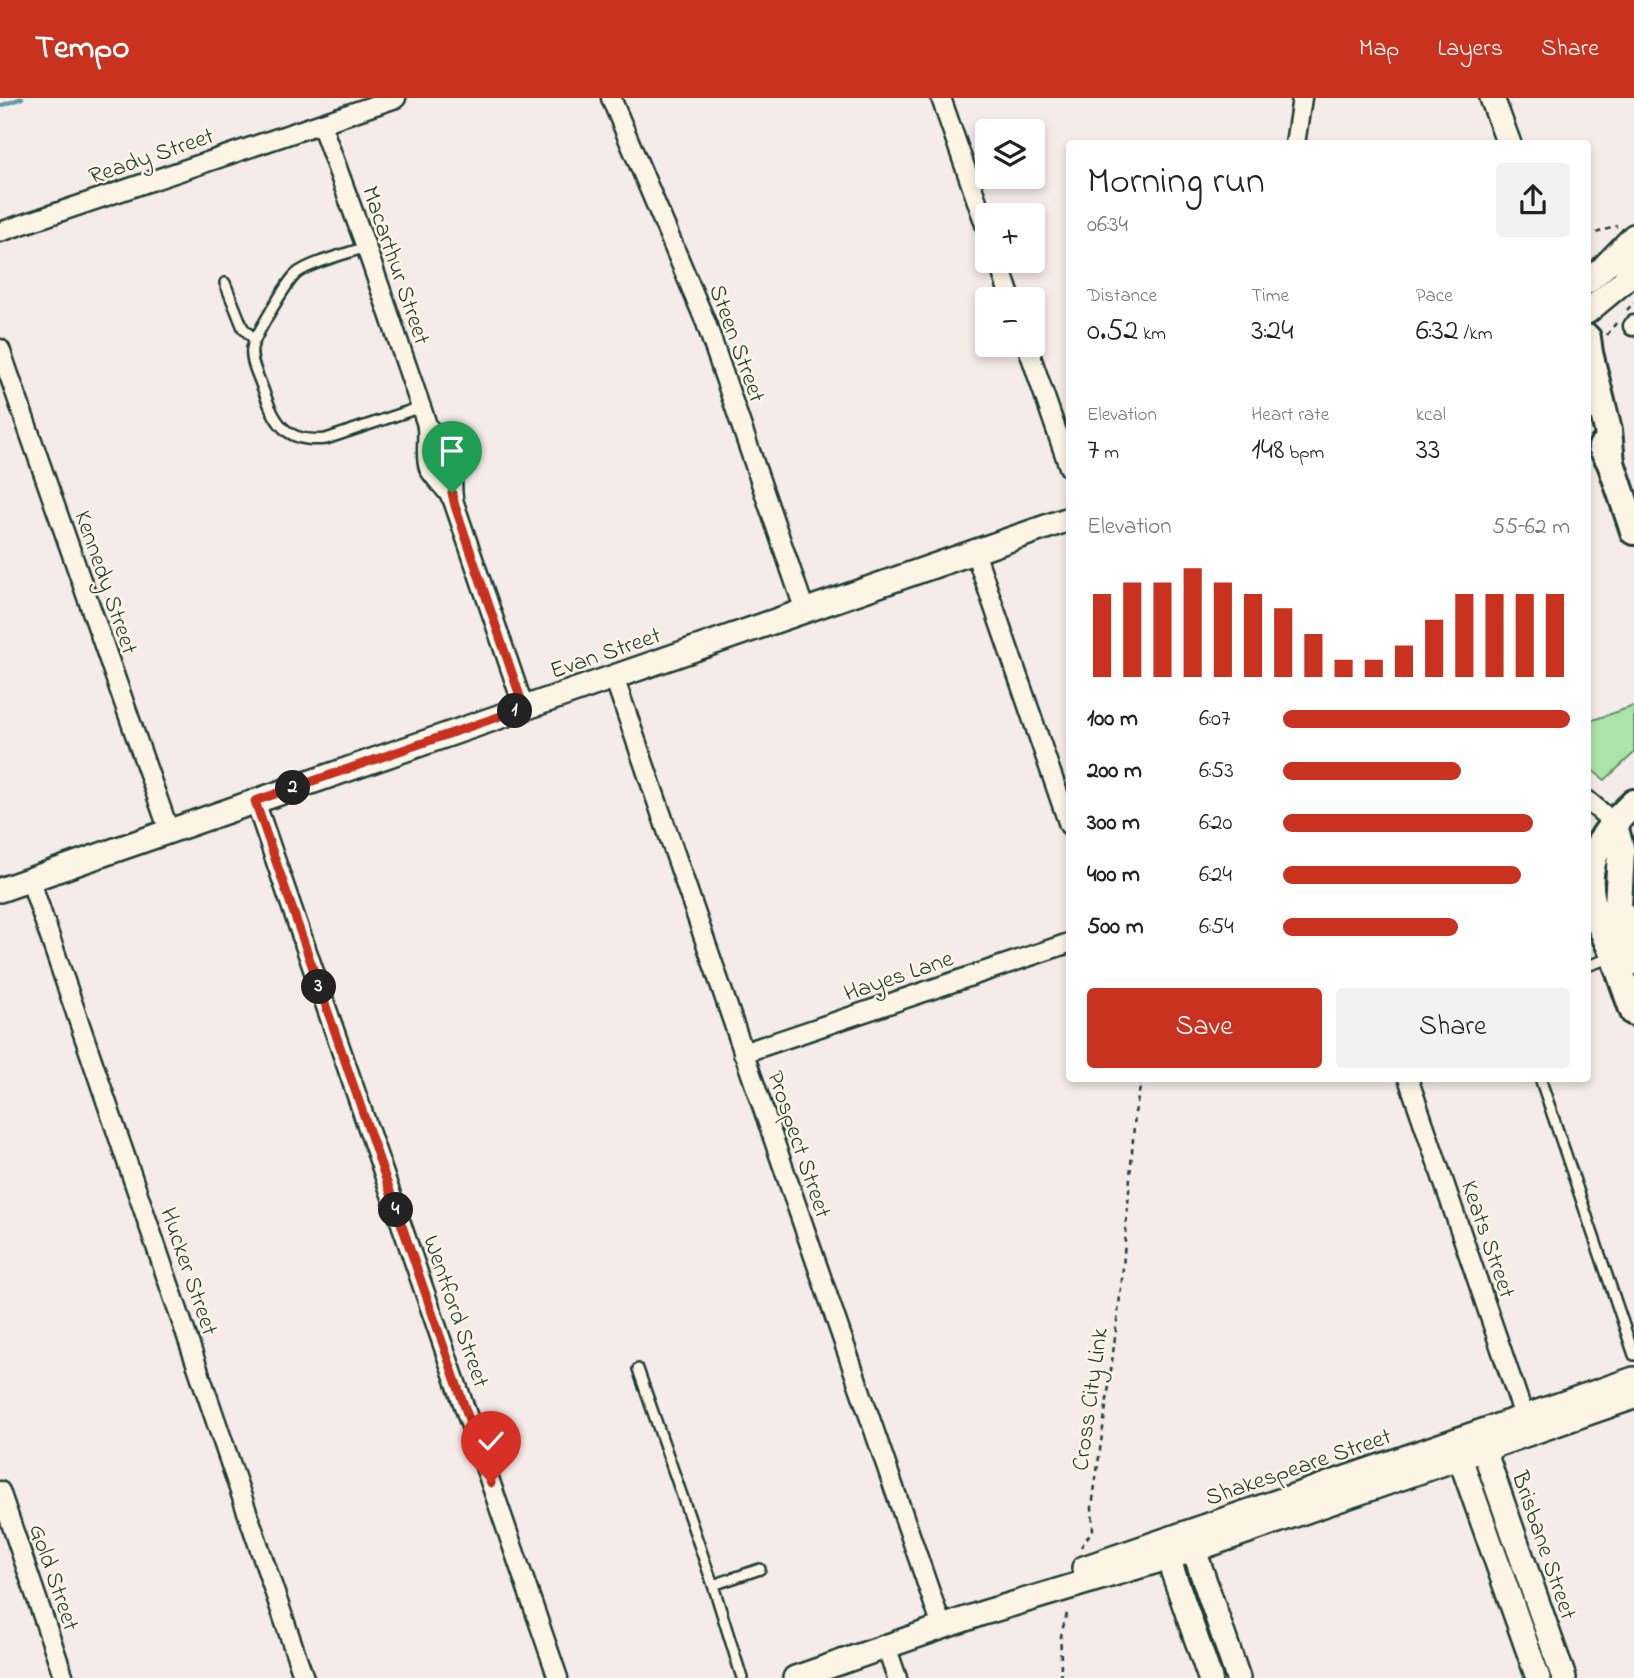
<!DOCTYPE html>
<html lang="en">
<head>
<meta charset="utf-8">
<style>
  body { margin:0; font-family:"Indie Flower",sans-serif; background:#f2f2f2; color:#222; height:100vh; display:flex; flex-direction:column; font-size:26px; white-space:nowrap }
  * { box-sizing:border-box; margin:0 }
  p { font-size:23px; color:#767676 }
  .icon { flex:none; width:38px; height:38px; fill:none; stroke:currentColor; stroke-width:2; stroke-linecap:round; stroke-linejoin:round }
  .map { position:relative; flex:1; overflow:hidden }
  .drawer { position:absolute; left:1066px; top:42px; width:525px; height:942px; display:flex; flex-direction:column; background:#fff; border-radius:7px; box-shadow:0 4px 10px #0003 }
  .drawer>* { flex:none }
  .controls { position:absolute; left:975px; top:21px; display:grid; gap:14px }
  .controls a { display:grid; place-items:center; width:70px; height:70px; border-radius:7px; background:#fff; box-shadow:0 4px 10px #0003; font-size:35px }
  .pin { position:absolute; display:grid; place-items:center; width:60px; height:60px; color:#fff; margin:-72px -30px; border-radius:50% 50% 50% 0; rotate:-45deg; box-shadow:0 0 7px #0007 }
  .pin .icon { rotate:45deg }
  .km { position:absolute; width:35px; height:35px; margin:-18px; border-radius:50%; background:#222; color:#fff; font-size:19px; line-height:35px; text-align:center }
  .round { display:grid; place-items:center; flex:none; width:74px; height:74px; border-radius:7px; background:#f2f2f2 }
  .overview { display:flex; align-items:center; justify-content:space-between; height:119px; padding:0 21px }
  h1 { font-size:38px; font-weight:600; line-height:52px }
  .metrics { display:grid; grid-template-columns:repeat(3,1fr); gap:10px; height:119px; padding:7px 21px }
  .metrics div { display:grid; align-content:center }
  .metrics b { font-size:30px; font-weight:600 }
  .metrics small { font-size:19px; font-weight:400 }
  .metrics p { font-size:19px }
  .chart { height:196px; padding:14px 21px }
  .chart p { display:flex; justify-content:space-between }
  .chart svg { width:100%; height:126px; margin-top:7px; stroke:#c8321e; stroke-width:6 }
  .cta { display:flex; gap:14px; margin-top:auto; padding:14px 21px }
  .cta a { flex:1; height:80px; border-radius:7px; background:#c8321e; color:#fff; font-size:28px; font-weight:600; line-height:80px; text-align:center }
  .cta a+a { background:#f2f2f2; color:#222 }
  ul { padding:0 21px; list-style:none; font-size:23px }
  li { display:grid; grid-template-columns:112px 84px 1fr; align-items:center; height:52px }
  li i { height:18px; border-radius:9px; background:#c8321e }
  header { display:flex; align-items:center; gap:42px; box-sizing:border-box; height:98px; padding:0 35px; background:#c8321e; color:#fff }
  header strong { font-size:33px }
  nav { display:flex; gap:38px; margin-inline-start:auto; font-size:24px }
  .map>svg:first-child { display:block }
</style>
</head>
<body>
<header>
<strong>Tempo</strong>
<nav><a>Map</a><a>Layers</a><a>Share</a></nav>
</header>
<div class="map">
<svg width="1634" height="1580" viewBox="0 0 1634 1580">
  <rect width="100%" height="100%" fill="#f5ebe8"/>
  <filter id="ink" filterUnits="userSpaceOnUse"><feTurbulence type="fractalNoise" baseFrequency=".0143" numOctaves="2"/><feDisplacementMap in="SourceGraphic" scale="14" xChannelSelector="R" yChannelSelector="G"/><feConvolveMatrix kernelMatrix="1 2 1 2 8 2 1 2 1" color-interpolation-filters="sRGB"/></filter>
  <g filter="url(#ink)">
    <polygon fill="#abe4a8" stroke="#65906e" stroke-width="2" points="1634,608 1634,655 1605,682 1589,670 1587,664 1587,624"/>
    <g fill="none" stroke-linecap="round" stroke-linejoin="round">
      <polyline stroke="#639aa7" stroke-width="4.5" points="0,8 22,0"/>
      <defs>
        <g id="service">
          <path d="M366,149C349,155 308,165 296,176C287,184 255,238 252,250C250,262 257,275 261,286C274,321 282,346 326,341L421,309"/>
          <polyline points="225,185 243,230 255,242"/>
          <polyline points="1587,868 1613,859"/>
          <polyline points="1540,980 1634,1257"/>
          <polyline points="638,1271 713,1487 742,1580"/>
          <polyline points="713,1487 760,1471"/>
        </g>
        <g id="minor">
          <polyline points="611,0 706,225 805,513"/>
          <polyline points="941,0 987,132"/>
          <path d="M321,26L366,149L426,324C430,339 424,356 429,370C433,380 446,389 453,402L524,610"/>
          <polyline points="1295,46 1302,0"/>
          <polyline points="0,134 396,0"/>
          <polyline points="998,163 1011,201"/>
          <polyline points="1633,228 1634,227"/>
          <polyline points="1027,247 1069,369"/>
          <polyline points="0,251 169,733"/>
          <path d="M427,327C433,338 447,350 450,360C454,368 451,388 453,399"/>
          <polyline points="975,454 1069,727"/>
          <polyline points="614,579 942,1529"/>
          <polyline points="1587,702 1613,724"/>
          <polyline points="255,703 558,1580"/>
          <polyline points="30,781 304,1580"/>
          <polyline points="743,955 1069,845"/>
          <polyline points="1408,980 1524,1318"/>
          <polyline points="0,1393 64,1580"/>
          <polyline points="886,1548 897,1580"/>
        </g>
        <g id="tertiary">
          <polyline points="1492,0 1509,46"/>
          <polyline points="1587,184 1602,171 1634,138"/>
          <polyline points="1587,214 1623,184 1634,165"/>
          <polyline points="0,792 1069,421"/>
          <polyline points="1472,1342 1484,1352 1564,1580"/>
          <polyline points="1463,1345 1460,1360 1538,1580"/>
          <polyline points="1181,1444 1194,1452 1238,1580"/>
          <polyline points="1170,1447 1168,1460 1210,1580"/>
          <polyline points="1084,1470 1634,1281"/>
          <polyline points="795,1580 983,1515 1194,1452 1634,1299"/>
        </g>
        <g id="secondary">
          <polyline points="1587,240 1589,255 1608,332 1611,365"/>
          <polyline points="1602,349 1611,365 1634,433"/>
          <path d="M1634,705C1605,732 1582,760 1592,803C1597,822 1607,840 1614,858C1621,876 1627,895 1634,914"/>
          <polyline points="1613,724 1621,753 1618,808 1634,863"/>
        </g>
      </defs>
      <use href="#service" stroke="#1f3d34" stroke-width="14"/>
      <use href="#minor" stroke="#1f3d34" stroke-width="23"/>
      <use href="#tertiary" stroke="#1f3d34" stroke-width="28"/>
      <use href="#secondary" stroke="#1f3d34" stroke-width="32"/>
      <g stroke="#1f3d34" stroke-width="2.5" stroke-dasharray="5 5" stroke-linecap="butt">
        <polyline points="1587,138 1617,128"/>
        <polyline points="1627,212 1634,204"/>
        <polyline points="1607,237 1616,225"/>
        <polyline points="1081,1449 1093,1431 1092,1409 1110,1280 1122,1182 1135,1015 1142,980"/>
        <path d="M1060,1580C1062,1566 1060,1553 1061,1539C1062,1530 1066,1521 1068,1511"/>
      </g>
      <use href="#service" stroke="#fcf5e5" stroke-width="9"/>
      <use href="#minor" stroke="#fcf5e5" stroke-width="18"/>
      <use href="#tertiary" stroke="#fcf5e5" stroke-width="23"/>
      <use href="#secondary" stroke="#fcf5e5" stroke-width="26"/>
    </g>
  </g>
  <g fill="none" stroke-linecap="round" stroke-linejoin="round" filter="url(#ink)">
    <defs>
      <polyline id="route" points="452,395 455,408 524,610 255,703 491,1385"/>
    </defs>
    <use href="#route" stroke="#fff" stroke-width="14"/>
    <use href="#route" stroke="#c8321e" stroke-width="9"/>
  </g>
  <g text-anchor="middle" stroke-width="5" stroke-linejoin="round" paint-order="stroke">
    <g font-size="24" fill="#1f3d34" stroke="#fcf5e5">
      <text transform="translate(151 57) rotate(-19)" y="8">Ready Street</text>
      <text transform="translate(397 167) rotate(71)" y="8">Macarthur Street</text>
      <text transform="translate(738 245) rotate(70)" y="8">Steen Street</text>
      <text transform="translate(107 484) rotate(71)" y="8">Kennedy Street</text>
      <text transform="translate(605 554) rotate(-19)" y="8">Evan Street</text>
      <text transform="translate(898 877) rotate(-19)" y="8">Hayes Lane</text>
      <text transform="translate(800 1046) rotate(71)" y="8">Prospect Street</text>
      <text transform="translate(1489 1141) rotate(71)" y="8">Keats Street</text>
      <text transform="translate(190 1173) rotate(71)" y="8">Hucker Street</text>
      <text transform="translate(457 1213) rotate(71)" y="8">Wentford Street</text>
      <text transform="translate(1089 1301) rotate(-82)" y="8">Cross City Link</text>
      <text transform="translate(1298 1368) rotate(-19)" y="8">Shakespeare Street</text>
      <text transform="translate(1545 1447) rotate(71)" y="8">Brisbane Street</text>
      <text transform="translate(55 1479) rotate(71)" y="8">Gold Street</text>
    </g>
  </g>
</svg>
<div class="controls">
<a><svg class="icon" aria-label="layers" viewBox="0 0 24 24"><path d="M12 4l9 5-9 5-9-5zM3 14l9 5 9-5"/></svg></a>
<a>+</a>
<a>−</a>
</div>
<div class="pin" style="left:452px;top:395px;background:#1e9e55"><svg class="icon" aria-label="arrive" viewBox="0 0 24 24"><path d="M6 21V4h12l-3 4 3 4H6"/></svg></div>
<div class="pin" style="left:491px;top:1385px;background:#d93025"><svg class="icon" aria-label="check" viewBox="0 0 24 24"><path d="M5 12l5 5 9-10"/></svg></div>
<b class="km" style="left:515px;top:613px">1</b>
<b class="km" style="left:293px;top:690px">2</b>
<b class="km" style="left:319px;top:889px">3</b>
<b class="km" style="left:396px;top:1112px">4</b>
<section class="drawer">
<div class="overview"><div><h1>Morning run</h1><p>06:34</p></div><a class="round"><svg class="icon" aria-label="share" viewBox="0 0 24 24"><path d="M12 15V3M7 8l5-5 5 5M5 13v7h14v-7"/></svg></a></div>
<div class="metrics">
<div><p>Distance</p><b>0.52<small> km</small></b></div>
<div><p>Time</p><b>3:24</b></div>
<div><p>Pace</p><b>6:32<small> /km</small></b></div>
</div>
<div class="metrics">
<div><p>Elevation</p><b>7<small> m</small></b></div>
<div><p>Heart rate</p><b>148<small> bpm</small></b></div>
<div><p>kcal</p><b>33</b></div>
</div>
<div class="chart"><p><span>Elevation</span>55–62 m</p>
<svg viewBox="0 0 160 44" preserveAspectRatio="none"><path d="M5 44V15M15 44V11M25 44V11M35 44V6M45 44V11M55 44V15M65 44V20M75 44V29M85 44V38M95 44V38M105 44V33M115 44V24M125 44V15M135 44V15M145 44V15M155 44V15"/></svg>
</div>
<ul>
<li><b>100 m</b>6:07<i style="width:100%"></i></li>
<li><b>200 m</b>6:53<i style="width:62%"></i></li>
<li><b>300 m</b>6:20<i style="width:87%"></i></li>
<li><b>400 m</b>6:24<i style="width:83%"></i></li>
<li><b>500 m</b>6:54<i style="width:61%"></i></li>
</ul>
<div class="cta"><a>Save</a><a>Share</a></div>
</section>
</div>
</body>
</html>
